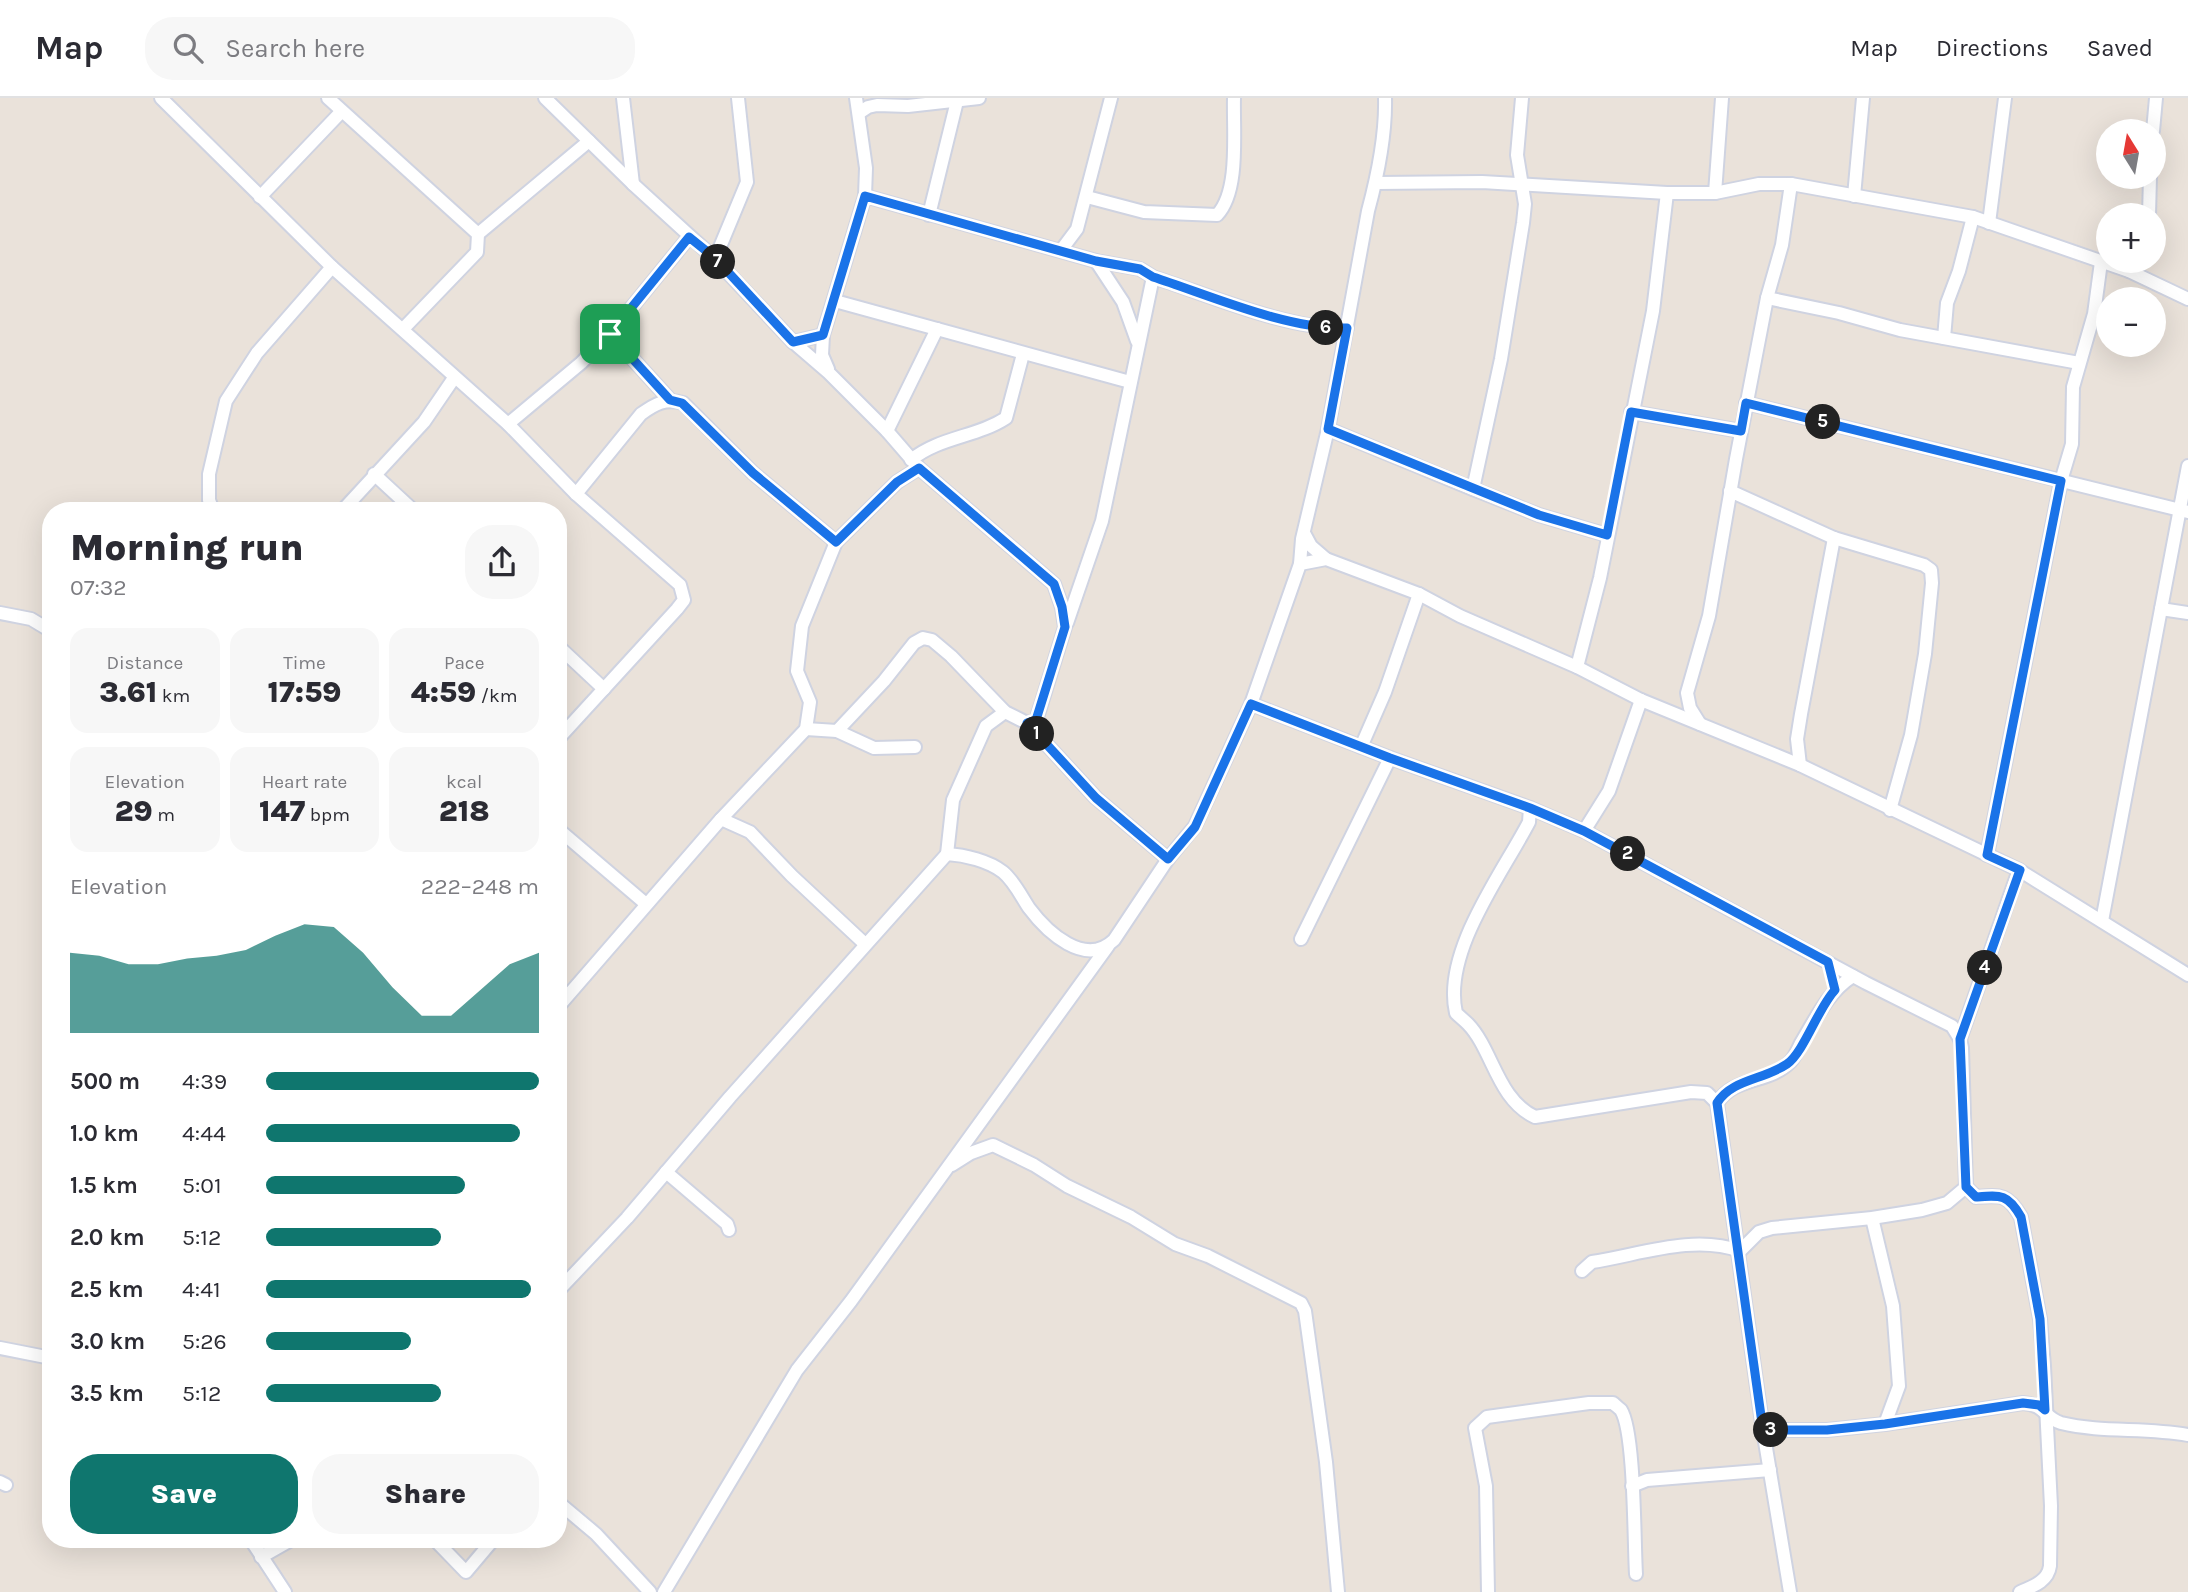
<!DOCTYPE html>
<html lang="en">
<head>
<meta charset="utf-8">
<style>
  body { margin:0; font-family:Karla,sans-serif; background:#f7f7f7; color:#2b2b33; height:100vh; display:flex; flex-direction:column; font-size:26px; white-space:nowrap }
  * { box-sizing:border-box; margin:0 }
  p { font-size:23px; color:#7c7c81 }
  .icon { flex:none; width:38px; height:38px; fill:none; stroke:currentColor; stroke-width:2; stroke-linecap:round; stroke-linejoin:round }
  .map { position:relative; flex:1; overflow:hidden }
  .side { position:absolute; left:42px; top:404px; width:525px; height:1046px; display:flex; flex-direction:column; background:#fff; border-radius:28px; box-shadow:0 7px 28px #0002 }
  .side>* { flex:none }
  .needle { width:46px; rotate:349deg }
  .controls { position:absolute; left:2096px; top:21px; display:grid; gap:14px }
  .controls a { display:grid; place-items:center; width:70px; height:70px; border-radius:50%; background:#fff; box-shadow:0 7px 28px #0002; font-size:35px }
  .pin { position:absolute; display:grid; place-items:center; width:60px; height:60px; color:#fff; margin:-30px; border-radius:14px; box-shadow:0 4px 10px #0006 }
  .km { position:absolute; width:35px; height:35px; margin:-18px; border-radius:50%; background:#222; color:#fff; font-size:19px; line-height:35px; text-align:center }
  .round { display:grid; place-items:center; flex:none; width:74px; height:74px; border-radius:28px; background:#f7f7f7 }
  .summary { display:flex; align-items:center; justify-content:space-between; height:119px; padding:0 28px }
  h1 { font-size:38px; font-weight:800; line-height:52px }
  .stats { display:grid; grid-template-columns:repeat(3,1fr); gap:10px; height:119px; padding:7px 28px }
  .stats div { display:grid; align-content:center; border-radius:18px; background:#f7f7f7; text-align:center }
  .stats b { font-size:30px; font-weight:800 }
  .stats small { font-size:19px; font-weight:400 }
  .stats p { font-size:19px }
  .chart { height:196px; padding:14px 28px }
  .chart p { display:flex; justify-content:space-between }
  .chart svg { width:100%; height:126px; margin-top:7px; fill:#0f766e; opacity:.7 }
  .button { display:flex; gap:14px; margin-top:auto; padding:14px 28px }
  .button a { flex:1; height:80px; border-radius:28px; background:#0f766e; color:#fff; font-size:28px; font-weight:800; line-height:80px; text-align:center }
  .button a+a { background:#f7f7f7; color:#2b2b33 }
  ul { padding:0 28px; list-style:none; font-size:23px }
  li { display:grid; grid-template-columns:112px 84px 1fr; align-items:center; height:52px }
  li i { height:18px; border-radius:9px; background:#0f766e }
  header { display:flex; align-items:center; gap:42px; box-sizing:border-box; height:98px; padding:0 35px; background:#fff; border-bottom:2px solid #e1e1e2 }
  header strong { font-size:33px }
  nav { display:flex; gap:38px; margin-inline-start:auto; font-size:24px }
  .search { width:490px; height:63px; background:#f7f7f7; display:flex; align-items:center; gap:18px; box-sizing:border-box; padding:0 24px; border-radius:28px; color:#7c7c81; font-size:26px }
  .map>svg:first-child { display:block }
</style>
</head>
<body>
<header>
<strong>Map</strong>
<div class="search"><svg class="icon" aria-label="search" viewBox="0 0 24 24"><circle cx="10" cy="10" r="6"/><path d="M15 15l6 6"/></svg>Search here</div>
<nav><a>Map</a><a>Directions</a><a>Saved</a></nav>
</header>
<div class="map">
<svg width="2188" height="1494" viewBox="0 0 2188 1494">
  <rect width="100%" height="100%" fill="#eae2da"/>
  <g fill="none" stroke-linecap="round" stroke-linejoin="round">
    <defs>
      <g id="minor">
        <polyline points="161,0 332,169 508,326 576,396 680,487 684,502 677,511 558,641"/>
        <polyline points="328,0 478,136 477,154 403,231"/>
        <polyline points="545,0 633,86 715,161 793,244 829,275 887,333 919,370 1054,486 1062,509 1065,529 1036,623 1027,625 1005,614 951,558 932,542 923,540 914,545 884,583 837,633"/>
        <polyline points="623,0 633,86"/>
        <polyline points="1522,0 1517,57 1525,106 1523,125 1501,261 1473,391 1539,417 1607,437"/>
        <polyline points="859,15 868,9 877,7 908,8 979,0"/>
        <polyline points="2153,33 2156,0"/>
        <polyline points="1376,85 1482,84 1667,95 1715,95 1759,86 1791,86 1973,119 2129,173 2188,201"/>
        <polyline points="1715,95 1722,0"/>
        <path d="M865,98L1096,163L1140,171L1153,179C1209,197 1288,232 1347,230"/>
        <polyline points="1854,98 1863,0"/>
        <polyline points="260,99 341,14"/>
        <path d="M1087,99L1144,114L1217,117C1240,93 1233,33 1234,0"/>
        <polyline points="929,117 957,3"/>
        <polyline points="2149,117 2150,79"/>
        <polyline points="1989,125 2005,0"/>
        <polyline points="478,136 589,43"/>
        <polyline points="1062,151 1077,131 1111,0"/>
        <polyline points="715,161 747,84 738,0"/>
        <polyline points="1096,163 1123,204 1137,243"/>
        <polyline points="2129,173 2139,163"/>
        <polyline points="1767,200 1839,215 1900,232 2079,265"/>
        <polyline points="835,203 1130,284"/>
        <polyline points="610,236 670,302"/>
        <polyline points="1944,240 1947,205 1959,173 1973,119"/>
        <polyline points="793,244 823,237"/>
        <polyline points="828,271 822,257 823,237 865,98 866,70 856,0"/>
        <polyline points="1746,305 2188,414"/>
        <polyline points="1631,314 1741,333"/>
        <polyline points="508,326 581,265 610,236 689,139"/>
        <polyline points="1328,331 1473,391"/>
        <polyline points="887,333 937,231"/>
        <path d="M911,362C939,339 977,339 1006,320L1023,256"/>
        <polyline points="374,376 414,413"/>
        <polyline points="1730,393 1834,440 1924,467 1931,472 1932,485 1925,556 1911,637 1890,712"/>
        <path d="M576,396L641,316C655,306 665,300 683,305L753,375L836,444"/>
        <polyline points="213,413 209,402 209,376 226,303 257,255 332,169"/>
        <polyline points="342,413 424,324 454,280"/>
        <polyline points="1304,435 1311,448 1326,461"/>
        <path d="M1300,466L1302,441L1328,331L1368,113C1378,76 1386,38 1385,0"/>
        <polyline points="2161,511 2188,515"/>
        <polyline points="0,515 31,521 51,533"/>
        <polyline points="1067,525 1102,423 1153,179"/>
        <polyline points="558,548 604,591"/>
        <polyline points="1577,569 1600,480 1653,213 1667,95"/>
        <path d="M1251,606L1390,660L1530,710L1584,733L1866,885L1952,928L1960,941L1962,950L1966,1089L1976,1099C2001,1097 2008,1096 2021,1119L2040,1221L2044,1268L2051,1408L2050,1468C2048,1483 2034,1488 2020,1494"/>
        <polyline points="1027,625 1096,700 1168,761"/>
        <polyline points="1700,626 1690,610 1687,595 1709,518 1736,361 1767,200 1782,147 1791,86"/>
        <polyline points="806,631 837,633 874,650 915,649"/>
        <polyline points="1361,649 1385,594 1419,496"/>
        <polyline points="1800,667 1797,641 1801,616 1834,440"/>
        <path d="M1530,710L1529,724C1502,776 1442,854 1456,915C1460,919 1464,922 1468,926C1493,952 1497,1001 1535,1019L1691,994L1707,995L1717,1005L1763,1332L1790,1494"/>
        <polyline points="721,721 750,734 792,778 865,846"/>
        <polyline points="558,731 646,806"/>
        <polyline points="1584,733 1609,693 1641,602"/>
        <polyline points="947,756 953,702 986,628 1005,614"/>
        <polyline points="1987,757 2061,383 2072,346 2073,289 2094,216 2101,164"/>
        <polyline points="2102,823 2188,368"/>
        <polyline points="1301,841 1390,660"/>
        <polyline points="558,909 721,721 806,631 810,604 797,573 802,528 836,444 897,384 919,370"/>
        <polyline points="1960,941 2019,772"/>
        <path d="M1717,1005C1734,978 1769,986 1790,964C1795,959 1798,951 1801,945C1816,920 1828,894 1853,878"/>
        <polyline points="952,1067 971,1055 993,1047 1034,1067 1067,1088 1131,1119 1175,1146 1208,1158 1301,1205 1305,1213 1326,1364 1338,1494"/>
        <polyline points="666,1074 727,1126 729,1132"/>
        <polyline points="1872,1120 1893,1208 1899,1288 1885,1326"/>
        <path d="M1582,1173L1592,1164C1639,1157 1693,1136 1740,1153L1759,1134L1772,1130L1872,1120L1922,1112L1947,1105L1966,1089"/>
        <path d="M558,1193L627,1120L730,999L947,756C965,757 989,763 1003,774C1014,783 1021,798 1029,810C1047,834 1085,870 1114,842L1168,761L1195,728L1251,606L1300,466L1326,461L1419,496L1460,518L1577,569L1641,602L1800,667L2019,772L2188,877"/>
        <polyline points="0,1250 51,1260"/>
        <path d="M1763,1332H1827L1885,1326L2023,1305C2046,1307 2044,1320 2061,1325C2102,1335 2146,1329 2188,1337"/>
        <polyline points="0,1384 6,1387"/>
        <polyline points="1632,1388 1647,1382 1770,1372"/>
        <polyline points="558,1404 596,1436 650,1494"/>
        <polyline points="251,1442 285,1494"/>
        <polyline points="435,1442 466,1474 493,1442"/>
        <polyline points="261,1459 291,1442"/>
        <polyline points="664,1494 797,1272 851,1203 1108,848"/>
        <path d="M1488,1494L1486,1388L1475,1330L1487,1319L1589,1305H1613C1614,1306 1620,1311 1621,1312C1635,1334 1634,1445 1636,1476"/>
      </g>
    </defs>
    <use href="#minor" stroke="#cfd3e1" stroke-width="16"/>
    <use href="#minor" stroke="#fff" stroke-width="12"/>
  </g>
  <g fill="none" stroke-linecap="round" stroke-linejoin="round">
    <defs>
      <path id="route" d="M865,98L1096,163L1140,171L1153,179C1209,197 1288,232 1347,230L1328,331L1539,417L1607,437L1631,314L1741,333L1746,305L2061,383L1987,757L2020,772L1960,941L1966,1089L1976,1099C2001,1097 2008,1096 2021,1119L2040,1221L2045,1312L2039,1307L2023,1305L1885,1326L1827,1332H1763L1717,1005C1732,981 1764,982 1787,966C1804,954 1818,910 1835,892L1828,864L1584,733L1530,710L1390,660L1251,606L1195,729L1168,761L1096,700L1027,625L1036,622L1065,529L1062,509L1054,486L919,370L897,384L836,444L753,375L682,305L670,302L610,236L689,139L715,160L793,244L823,237Z"/>
    </defs>
    <use href="#route" stroke="#fff" stroke-width="14"/>
    <use href="#route" stroke="#1a73e8" stroke-width="9"/>
  </g>
</svg>
<div class="controls">
<a><svg class="needle" viewBox="-14 -14 28 28"><path d="M0-13l5 13h-10z" fill="#e53935"/><path d="M0 13l5-13h-10z" fill="#7c7c81"/></svg></a>
<a>+</a>
<a>−</a>
</div>
<div class="pin" style="left:610px;top:236px;background:#1e9e55"><svg class="icon" aria-label="arrive" viewBox="0 0 24 24"><path d="M6 21V4h12l-3 4 3 4H6"/></svg></div>
<b class="km" style="left:1037px;top:636px">1</b>
<b class="km" style="left:1628px;top:756px">2</b>
<b class="km" style="left:1771px;top:1332px">3</b>
<b class="km" style="left:1985px;top:870px">4</b>
<b class="km" style="left:1823px;top:324px">5</b>
<b class="km" style="left:1326px;top:230px">6</b>
<b class="km" style="left:718px;top:164px">7</b>
<section class="side">
<div class="summary"><div><h1>Morning run</h1><p>07:32</p></div><a class="round"><svg class="icon" aria-label="share" viewBox="0 0 24 24"><path d="M12 15V3M7 8l5-5 5 5M5 13v7h14v-7"/></svg></a></div>
<div class="stats">
<div><p>Distance</p><b>3.61<small> km</small></b></div>
<div><p>Time</p><b>17:59</b></div>
<div><p>Pace</p><b>4:59<small> /km</small></b></div>
</div>
<div class="stats">
<div><p>Elevation</p><b>29<small> m</small></b></div>
<div><p>Heart rate</p><b>147<small> bpm</small></b></div>
<div><p>kcal</p><b>218</b></div>
</div>
<div class="chart"><p><span>Elevation</span>222–248 m</p>
<svg viewBox="0 0 160 44" preserveAspectRatio="none"><path d="M0 44V16L10 17L20 20L30 20L40 18L50 17L60 15L70 10L80 6L90 7L100 16L110 28L120 38L130 38L140 29L150 20L160 16V44z"/></svg>
</div>
<ul>
<li><b>500 m</b>4:39<i style="width:100%"></i></li>
<li><b>1.0 km</b>4:44<i style="width:93%"></i></li>
<li><b>1.5 km</b>5:01<i style="width:73%"></i></li>
<li><b>2.0 km</b>5:12<i style="width:64%"></i></li>
<li><b>2.5 km</b>4:41<i style="width:97%"></i></li>
<li><b>3.0 km</b>5:26<i style="width:53%"></i></li>
<li><b>3.5 km</b>5:12<i style="width:64%"></i></li>
</ul>
<div class="button"><a>Save</a><a>Share</a></div>
</section>
</div>
</body>
</html>
